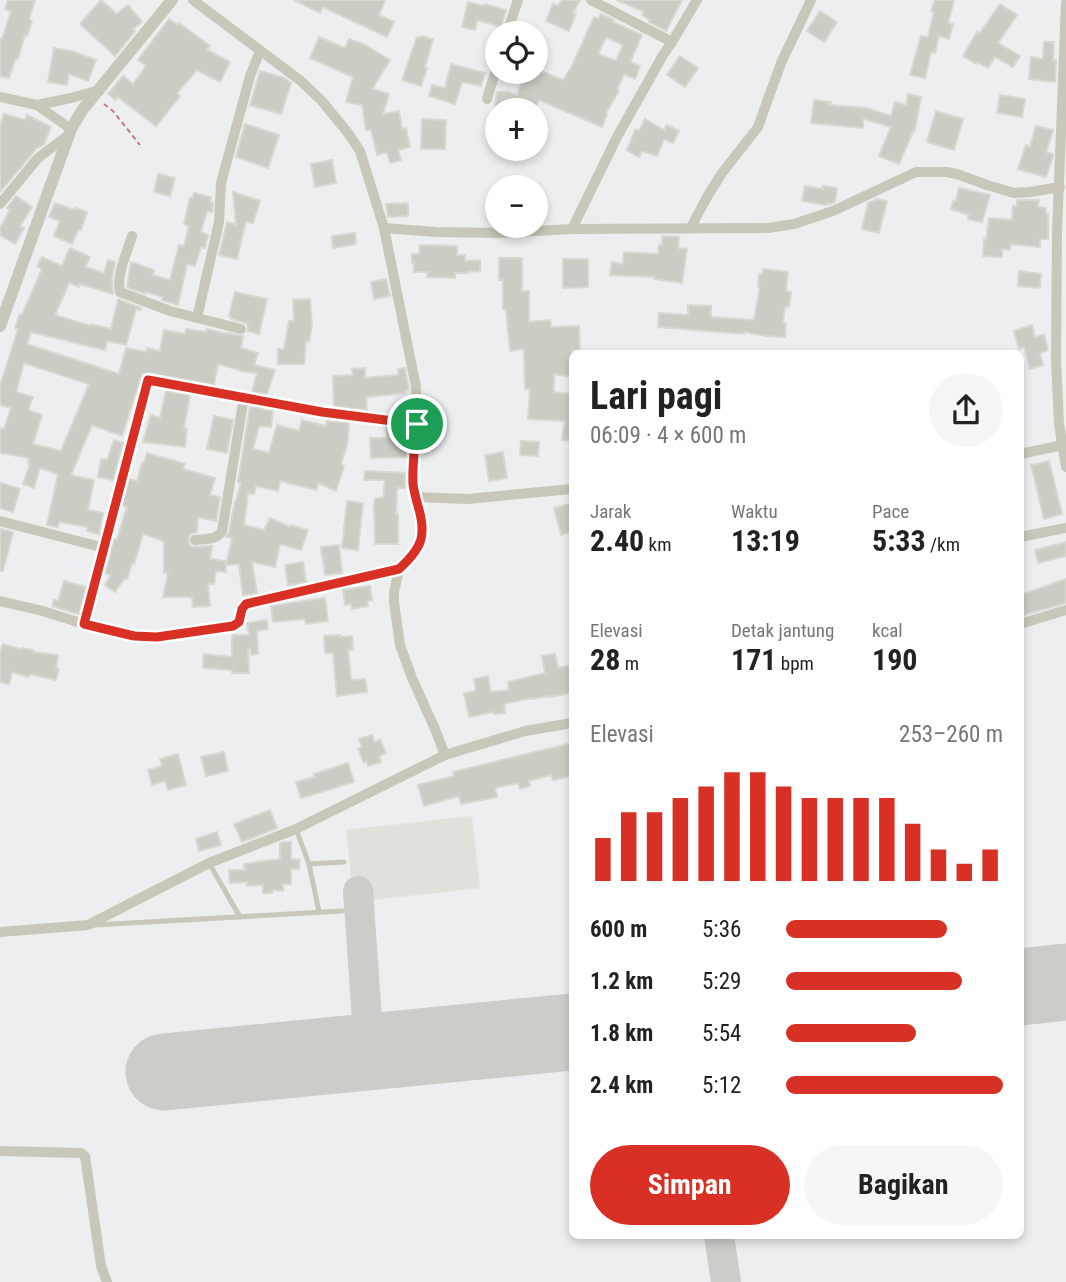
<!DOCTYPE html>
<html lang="id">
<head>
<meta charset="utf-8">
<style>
  body { margin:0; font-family:"Roboto Condensed",sans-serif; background:#f6f6f6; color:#222; height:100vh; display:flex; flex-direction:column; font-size:26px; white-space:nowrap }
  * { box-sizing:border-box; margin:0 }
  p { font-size:23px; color:#767676 }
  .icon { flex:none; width:38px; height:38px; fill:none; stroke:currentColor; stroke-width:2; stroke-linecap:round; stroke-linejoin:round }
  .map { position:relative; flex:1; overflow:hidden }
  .drawer { position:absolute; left:569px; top:350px; width:455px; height:889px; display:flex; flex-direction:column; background:#fff; border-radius:10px; box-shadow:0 4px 10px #0003 }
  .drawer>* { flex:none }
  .buttons { position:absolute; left:485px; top:21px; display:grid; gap:14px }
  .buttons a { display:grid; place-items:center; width:63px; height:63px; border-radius:50%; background:#fff; box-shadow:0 4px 10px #0003; font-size:35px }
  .pin { position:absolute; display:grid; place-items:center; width:60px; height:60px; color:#fff; margin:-30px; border:4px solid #fff; border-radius:50%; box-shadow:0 2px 7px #0007 }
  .round { display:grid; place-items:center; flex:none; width:74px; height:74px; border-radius:37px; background:#f6f6f6 }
  .head { display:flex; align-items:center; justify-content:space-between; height:119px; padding:0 21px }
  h1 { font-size:38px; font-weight:700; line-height:52px }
  .metrics { display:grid; grid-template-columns:repeat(3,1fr); gap:10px; height:119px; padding:7px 21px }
  .metrics div { display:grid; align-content:center }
  .metrics b { font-size:30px; font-weight:700 }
  .metrics small { font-size:19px; font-weight:400 }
  .metrics p { font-size:19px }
  .chart { height:196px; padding:14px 21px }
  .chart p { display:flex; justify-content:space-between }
  .chart svg { width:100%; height:126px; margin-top:7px; stroke:#d93025; stroke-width:6 }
  .action { display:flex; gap:14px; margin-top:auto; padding:14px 21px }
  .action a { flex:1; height:80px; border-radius:42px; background:#d93025; color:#fff; font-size:28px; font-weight:700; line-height:80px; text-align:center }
  .action a+a { background:#f6f6f6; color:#222 }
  ul { padding:0 21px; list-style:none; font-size:23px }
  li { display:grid; grid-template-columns:112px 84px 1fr; align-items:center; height:52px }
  li i { height:18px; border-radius:9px; background:#d93025 }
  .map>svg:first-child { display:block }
</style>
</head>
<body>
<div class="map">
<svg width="1066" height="1282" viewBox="0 0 1066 1282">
  <rect width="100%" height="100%" fill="#edeeef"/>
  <polygon fill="#e1e1dc" points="472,816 480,888 354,902 346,830"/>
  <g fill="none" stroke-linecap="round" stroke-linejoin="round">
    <g stroke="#ccccc9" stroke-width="30">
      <polyline points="358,891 367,1019"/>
      <path d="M333,1056C353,1045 360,1041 367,1019C375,1039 381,1041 400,1049"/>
      <polyline points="719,1236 726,1282"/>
    </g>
    <g stroke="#ccccc9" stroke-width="77">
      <polyline points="1020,987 1066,982"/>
      <polyline points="164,1072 572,1032"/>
    </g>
  </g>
  <g fill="#cbccc4" stroke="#d6d8d1" stroke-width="2" fill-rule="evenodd">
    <polygon points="8,0 35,0 29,19 32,21 27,36 25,35 18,59 15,59 9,78 0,76 0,38 2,39 11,11 5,9"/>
    <polygon points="101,0 117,14 128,5 142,22 133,29 135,31 115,56 80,24"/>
    <polygon points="294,0 385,0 379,15 394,22 387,37 323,7 320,13"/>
    <polygon points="562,0 580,0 573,13 576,14 569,31 546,21 553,4 558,6"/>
    <polygon points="617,0 682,0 666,31 649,22 650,20 642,15 644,12"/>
    <polygon points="935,0 954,0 948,23 953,24 949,39 939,36 935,53 931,52 925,78 910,75 921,36 928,37 934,12 931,11"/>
    <polygon points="468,2 485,6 485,4 506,10 501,27 477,20 475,30 462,27"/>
    <polygon points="1000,4 1017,15 998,43 1020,56 1013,67 995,57 988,68 977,62 976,64 963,56 977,32 980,33"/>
    <polygon points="820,11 837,22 824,42 807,31"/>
    <path d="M601,14L614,20L613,22L642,35L630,62L640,66L635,79L624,74L617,89L619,91L606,113L607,114L602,127L539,100L534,110H494L497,92H508L517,95L523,79L505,72H536V69L563,80L572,66L594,17L598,19ZM606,37L623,45L616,61L598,54Z"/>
    <polygon points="169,19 178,25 179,23 210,46 207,50 230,62 220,82 197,70 177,93 180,96 156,126 118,97 115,100 108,94 123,76 133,84 146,66 138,60"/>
    <polygon points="421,36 433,39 425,67 427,68 421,86 402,80 417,37 420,38"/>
    <polygon points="319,37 345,48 349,39 365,45 390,60 372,89 389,94 383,114 399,111 402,129 406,128 410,147 398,150 401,160 390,163 387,152 377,155 371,130 366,130 362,105 346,102 353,77 310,58"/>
    <polygon points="1044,42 1054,42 1053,60 1056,60 1055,82 1029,79 1031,57 1043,59"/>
    <polygon points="54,48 72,51 96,60 88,81 69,74 67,85 48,82"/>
    <polygon points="680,56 698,68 685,87 667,75"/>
    <polygon points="451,64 485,73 481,86 462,82 455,104 429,96 432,85 445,88"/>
    <polygon points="260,71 284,78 291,83 281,114 250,105"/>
    <polygon points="908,94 921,97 915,130 914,129 899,164 879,156 891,127 863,119 863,128 811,123 814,100 831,102 830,105 866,108 891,116 895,102 906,105"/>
    <polygon points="1000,95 1025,99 1022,117 997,113"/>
    <polygon points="936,111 963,119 954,150 927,142"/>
    <polygon points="4,114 25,120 27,115 51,127 44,144 36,149 0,192 0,126"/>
    <polygon points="422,119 446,120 445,149 421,149"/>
    <polygon points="645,119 664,130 667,125 679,131 673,143 664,139 657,156 642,151 639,157 627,150 635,130 639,131"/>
    <polygon points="245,124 279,135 268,168 236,157"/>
    <polygon points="1036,126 1053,130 1046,152 1053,154 1053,156 1046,177 1018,169 1026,145 1030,147"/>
    <polygon points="332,160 336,183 315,187 311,164"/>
    <polygon points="158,174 175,178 170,196 154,192"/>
    <polygon points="805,186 823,189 823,186 837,188 835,202 830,204 827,203 826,205 802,201"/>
    <polygon points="959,188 990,195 982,222 968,219 969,215 951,209 953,201 956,201"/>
    <polygon points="233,192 260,201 253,223 246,221 237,259 219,255 227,222 236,225"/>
    <polygon points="194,193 211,197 210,202 213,203 212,210 212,212 207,211 201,232 208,235 205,248 201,247 195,266 187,264 178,305 162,300 163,297 146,292 145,294 127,287 131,262 154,270 152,275 170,280 179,245 184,246 189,226 184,224 187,211 190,197 193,198"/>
    <polygon points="16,196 32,207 20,226 24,228 15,244 0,235 0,228 10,210 7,208"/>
    <polygon points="877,199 887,201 879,233 862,229 868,203"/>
    <polygon points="1017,200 1039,200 1038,207 1046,208 1046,214 1048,214 1048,239 1040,239 1040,247 1011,244 1010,250 1002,249 1002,257 983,256 984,239 986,240 989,218 1012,220 1013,206 1017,206"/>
    <polygon points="55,203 75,210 76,208 87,212 81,230 78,230 72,244 54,236 60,221 49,217"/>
    <polygon points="408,203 408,216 388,217 386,204"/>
    <polygon points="355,233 356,244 333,248 332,236"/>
    <polygon points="662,236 679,237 678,248 687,249 682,283 654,279 655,277 610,275 612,262 623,264 624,252 658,254 659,245 662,245"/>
    <polygon points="420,245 457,246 457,255 465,255 465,261 480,260 480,271 468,272 468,273 455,273 455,278 427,277 428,272 414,272 414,263 412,263 412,254 419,254"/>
    <path d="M70,248L90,257L85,267L104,273L108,260L115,262L112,278L113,294L80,284L79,287L69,283L55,315L91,326V324L111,329L118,299L141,308L140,310L136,309L126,345L107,341L105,350L31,332L27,344L119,374L126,348L146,352L147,348L160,351L164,330L185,334L186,329L206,332L207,329L227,334V333L243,336L241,348L258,353L254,365L275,370L267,394L252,392L257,373L240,371V370L218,364L214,385L148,373L142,374L122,436L92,425L71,475L94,480L88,510L103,513L99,534L87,531L88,527L59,522L58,527L47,525L58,474L40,468L34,488L23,484L30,464H28L29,458L0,453V428L4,429L11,408L0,405V386L18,329L15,328L20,314L22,315L42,269L37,266L42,257L62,266ZM24,363L89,384L61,451L33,444L42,415L28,410L33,397L16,392Z"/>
    <polygon points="499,258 522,258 522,291 529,291 529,322 550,320 551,327 579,326 580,350 572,350 572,377 554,374 554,392 572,394 572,441 562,440 565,421 528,419 530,389 525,389 524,349 510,351 506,309 503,309 503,280 499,280"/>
    <polygon points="563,259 588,259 588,287 563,288"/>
    <polygon points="763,269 788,272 786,291 791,292 789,307 785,306 783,323 786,324 785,337 767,336 744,332 744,334 658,327 659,313 688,315 688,305 711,306 711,317 754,320 760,287 758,287 759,274 762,275"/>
    <polygon points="1019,271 1041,274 1040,288 1018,286"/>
    <polygon points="386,279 390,296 374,299 371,282"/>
    <polygon points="235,292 267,299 259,334 248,331 248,326 246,323 231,319 231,316 229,316"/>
    <polygon points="310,299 312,325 309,342 306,341 304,364 278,364 278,349 284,349 289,321 294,321 293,300"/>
    <polygon points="1032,325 1035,337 1044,335 1048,350 1040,353 1043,365 1030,369 1024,347 1019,349 1014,331"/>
    <polygon points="365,368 365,378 398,375 398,369 405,368 409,390 405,391 405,393 366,397 367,410 334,406 333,376 353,375 352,369"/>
    <polygon points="166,391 190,395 184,428 187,429 185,447 143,442 151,415 160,418"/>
    <polygon points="250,406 273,411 271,427 259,426 253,449 269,453 277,425 299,431 302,420 326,426 327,421 349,423 347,445 341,464 344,466 336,491 318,483 317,490 280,481 278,491 256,486 254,494 248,493 244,525 264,530 270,518 290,527 291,525 308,530 301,550 280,544 275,567 252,562 257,593 243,595 239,564 226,565 232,538 226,537 229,532 235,501 236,501 241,483 238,482"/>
    <polygon points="214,416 233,420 227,453 207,449"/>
    <polygon points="387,429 403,430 403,438 408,438 406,457 371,458 370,438 387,438"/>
    <polygon points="114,440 123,443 113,480 98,477 101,459 107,460"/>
    <polygon points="521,441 539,442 538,456 520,455"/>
    <polygon points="503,452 507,478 489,481 485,455"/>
    <polygon points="147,453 185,464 183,469 215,478 210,495 220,497 216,521 198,517 197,532 190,534 188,540 189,544 192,547 212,546 210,559 225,561 226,572 216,571 214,584 208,584 210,606 193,607 192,597 163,597 168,573 164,573 164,541 143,534 134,564 132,563 127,579 124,579 115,592 105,585 111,575 105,573 114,539 117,540 127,507 122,505 129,479 137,481 142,463 144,463"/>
    <polygon points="1049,461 1062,514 1044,519 1031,465"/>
    <polygon points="365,471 406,473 405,488 397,488 396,514 398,514 398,544 375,544 374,504 375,498 383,498 385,480 364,480"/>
    <polygon points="0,483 20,489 13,512 0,508"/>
    <polygon points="347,501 363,503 358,550 342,548"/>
    <polygon points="572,503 572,532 561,535 554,508"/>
    <polygon points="0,529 13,532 3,571 0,571"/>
    <polygon points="1066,542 1066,556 1038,563 1035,550"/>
    <polygon points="339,545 342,573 325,575 323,559 327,558 322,557 321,547"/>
    <polygon points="303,562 306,582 288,585 285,565"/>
    <polygon points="1066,579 1066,603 1020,616 1020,595"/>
    <polygon points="64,581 86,587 79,614 52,606 54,600 58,601"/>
    <polygon points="370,586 372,600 367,601 368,606 352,609 351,604 345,605 343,590"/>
    <polygon points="325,598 328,621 306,624 305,619 273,622 271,606"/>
    <polygon points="267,620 268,629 257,631 258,654 251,655 250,648 248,648 249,673 232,673 232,670 203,668 204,654 232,657 232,635 249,635 247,623"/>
    <polygon points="340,635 340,637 352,636 353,650 348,650 351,680 365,679 367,692 337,696 333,653 325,653 324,636"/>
    <polygon points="3,644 22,650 22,648 33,650 33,652 58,655 56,668 59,669 56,680 30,674 28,677 12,672 9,684 0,682 0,653"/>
    <polygon points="555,654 558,668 572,665 572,693 550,697 550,696 530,699 530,698 504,704 505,713 494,714 494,712 469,717 464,693 476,691 474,679 488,676 491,692 509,690 508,682 545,673 542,656"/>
    <polygon points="372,735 374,742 380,740 386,753 379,756 381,762 368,766 367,761 364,763 358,749 362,747 359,739"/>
    <polygon points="572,743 572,776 553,780 551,775 529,781 530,786 520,789 518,783 495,788 497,797 482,800 461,804 459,796 424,806 418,785 454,776 453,772"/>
    <polygon points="224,752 228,771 206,776 201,757"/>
    <polygon points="178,754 186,785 168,790 165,781 152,785 148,770 162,766 160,759"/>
    <polygon points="348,763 354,782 301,798 296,782 315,777 314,774"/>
    <polygon points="270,810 277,828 242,842 234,824"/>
    <polygon points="217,832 221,845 199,851 196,839"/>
    <polygon points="284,842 291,842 291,859 300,860 299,869 291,869 291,884 283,884 283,891 272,890 272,893 263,893 263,885 247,886 247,882 230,883 229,870 245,870 244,864 280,859 280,843"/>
  </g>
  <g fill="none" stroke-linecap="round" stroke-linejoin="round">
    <polyline stroke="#c37b7b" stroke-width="2" stroke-dasharray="5 3.5" stroke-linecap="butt" points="104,104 113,111 140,145"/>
    <g stroke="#c8c7ba" stroke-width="5">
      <polyline points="296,829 309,864 344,862"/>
      <polyline points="209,863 240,917"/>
      <polyline points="309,864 319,912"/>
      <polyline points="95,925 342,911"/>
    </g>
    <g stroke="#c8c7ba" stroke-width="10">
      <polyline points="193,0 301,81 321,100 348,133 360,151 384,228 436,232 499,233 572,229 768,228 794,224 833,211 916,172 947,172 957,174 987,185 1014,193 1030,192 1060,187"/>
      <polyline points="1066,3 1057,233 1056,359 1059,424 1066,467"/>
      <polyline points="507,33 518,0"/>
      <polyline points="672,42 697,0"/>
      <polyline points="0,97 37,105 71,98 100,90"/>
      <polyline points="487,99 497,66"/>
      <polyline points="37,105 71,129"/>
      <polyline points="0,204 38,158 66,137"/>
      <polyline points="691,227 707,197 722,173 758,127 781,63 811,0"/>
      <polyline points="384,228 416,387 417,424 413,462 413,486 420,514 423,534 414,555 399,569 394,592 394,602 400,645 412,678 435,729 445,755"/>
      <polyline points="572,229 617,137 663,55 672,42 591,0"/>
      <path d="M132,236C127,253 116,275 120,292L170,311L241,329"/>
      <polyline points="197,318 219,222 221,183 250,76 260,51"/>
      <polyline points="1020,454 1063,445"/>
      <polyline points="416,497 467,499 572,489"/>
      <polyline points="0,521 105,548"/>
      <polyline points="1020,537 1066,528"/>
      <path d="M195,540C204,539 217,540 222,531L244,397"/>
      <polyline points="0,601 39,610 107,631 134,637 157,637 233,626 239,622 244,606 254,601 399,569"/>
      <polyline points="84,624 147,380 322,412 417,424"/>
      <polyline points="1020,624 1066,610"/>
      <polyline points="0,932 88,925 209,863 296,829 445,755 525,731 572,723"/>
      <polyline points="0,1151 81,1153 85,1156 101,1266 107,1282"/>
    </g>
    <polyline stroke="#c8c7ba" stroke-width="12" points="0,326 71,129 83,109 172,0"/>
  </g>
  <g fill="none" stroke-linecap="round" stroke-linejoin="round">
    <defs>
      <path id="route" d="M148,380L322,412L417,424C415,444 412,464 413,484C414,492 416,499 418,506C427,536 422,548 399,569L246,604L242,609L239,622L233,626L157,637L134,636L84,624Z"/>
    </defs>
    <use href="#route" stroke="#fff" stroke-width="14"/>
    <use href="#route" stroke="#d93025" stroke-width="9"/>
  </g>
</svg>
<div class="buttons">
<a><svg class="icon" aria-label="locate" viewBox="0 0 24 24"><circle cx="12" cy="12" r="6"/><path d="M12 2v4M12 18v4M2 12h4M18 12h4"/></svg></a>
<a>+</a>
<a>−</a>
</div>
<div class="pin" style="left:417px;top:424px;background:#1e9e55"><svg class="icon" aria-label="arrive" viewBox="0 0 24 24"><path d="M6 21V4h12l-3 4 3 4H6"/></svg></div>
<section class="drawer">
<div class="head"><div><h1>Lari pagi</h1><p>06:09 · 4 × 600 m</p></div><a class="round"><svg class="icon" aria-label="share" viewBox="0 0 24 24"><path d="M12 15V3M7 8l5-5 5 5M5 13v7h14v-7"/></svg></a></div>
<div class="metrics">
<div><p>Jarak</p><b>2.40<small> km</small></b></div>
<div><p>Waktu</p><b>13:19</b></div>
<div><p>Pace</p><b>5:33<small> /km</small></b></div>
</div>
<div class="metrics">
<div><p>Elevasi</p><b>28<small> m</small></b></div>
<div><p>Detak jantung</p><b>171<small> bpm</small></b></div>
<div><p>kcal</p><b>190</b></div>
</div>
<div class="chart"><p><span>Elevasi</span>253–260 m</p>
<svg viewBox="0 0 160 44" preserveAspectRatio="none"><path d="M5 44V29M15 44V20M25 44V20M35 44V15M45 44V11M55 44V6M65 44V6M75 44V11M85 44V15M95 44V15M105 44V15M115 44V15M125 44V24M135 44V33M145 44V38M155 44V33"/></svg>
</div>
<ul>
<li><b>600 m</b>5:36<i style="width:74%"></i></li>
<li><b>1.2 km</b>5:29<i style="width:81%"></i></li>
<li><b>1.8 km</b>5:54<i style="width:60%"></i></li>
<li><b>2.4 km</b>5:12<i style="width:100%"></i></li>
</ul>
<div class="action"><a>Simpan</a><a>Bagikan</a></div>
</section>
</div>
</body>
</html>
